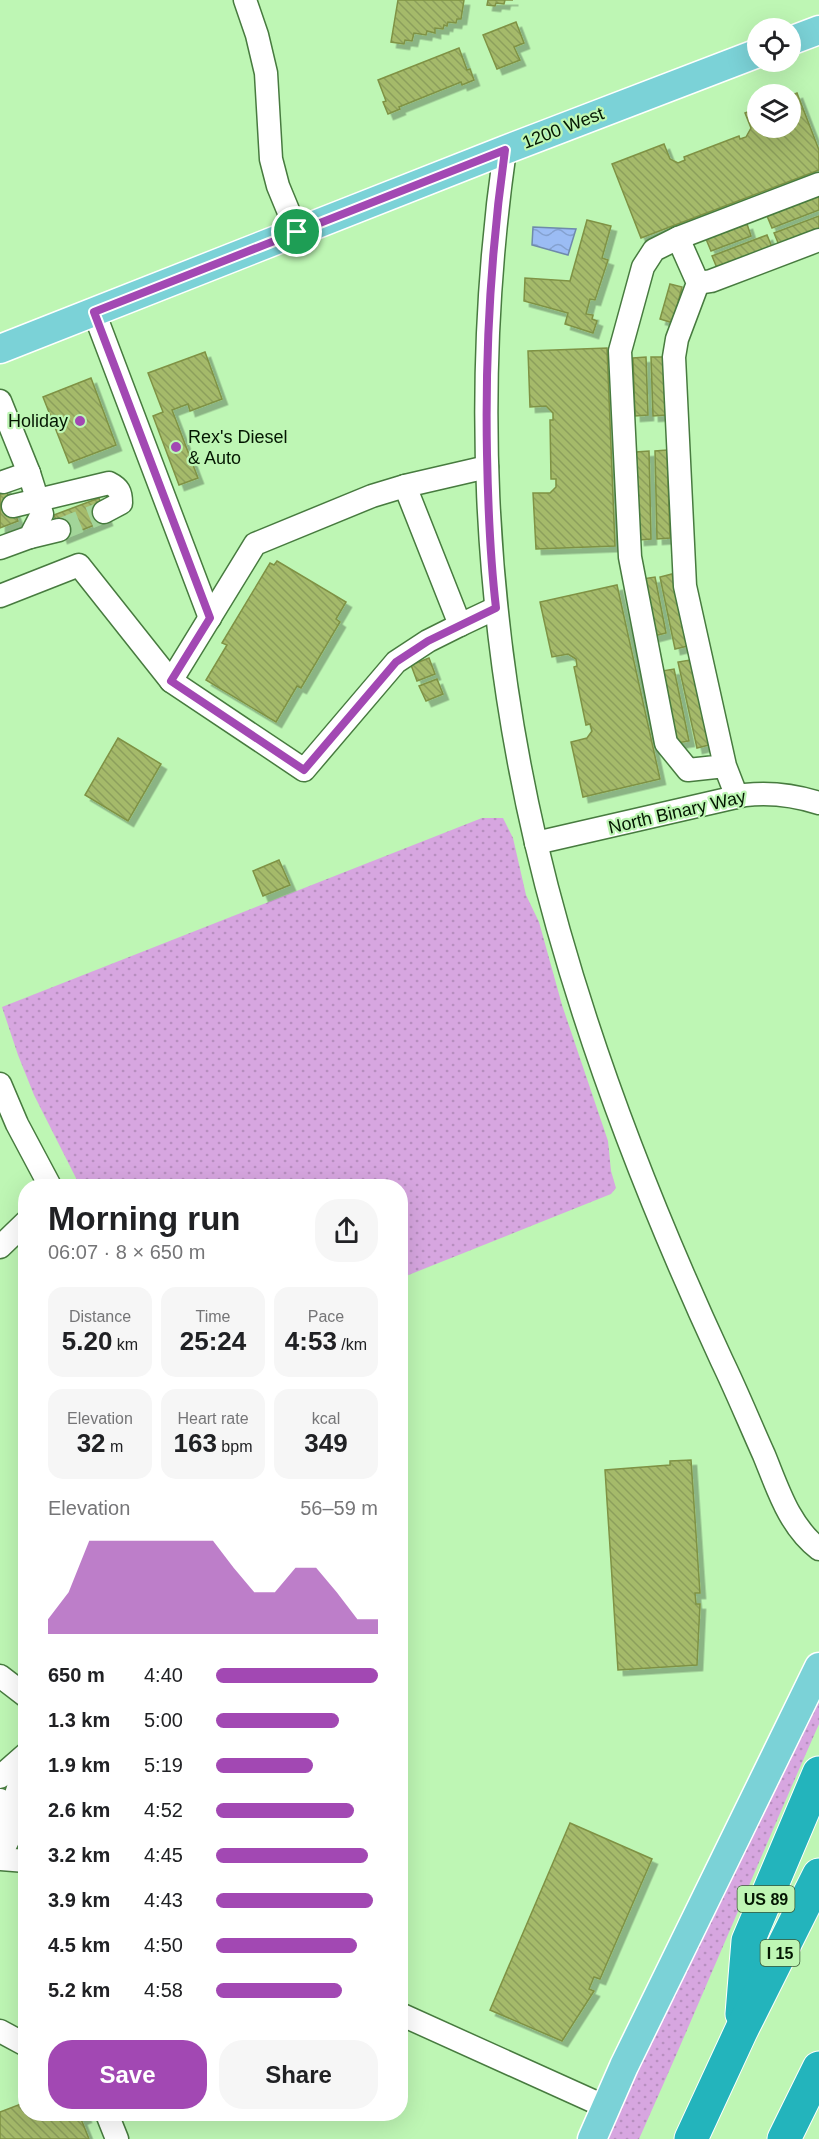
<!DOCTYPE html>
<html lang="en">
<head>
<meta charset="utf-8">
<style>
  body { margin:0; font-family:Arial,sans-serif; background:#f6f6f6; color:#202124; height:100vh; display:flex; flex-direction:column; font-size:22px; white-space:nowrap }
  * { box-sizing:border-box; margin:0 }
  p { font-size:20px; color:#757577 }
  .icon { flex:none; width:33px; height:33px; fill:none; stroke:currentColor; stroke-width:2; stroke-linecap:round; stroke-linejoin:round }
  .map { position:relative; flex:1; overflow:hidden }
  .details { position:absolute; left:18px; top:1179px; width:390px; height:942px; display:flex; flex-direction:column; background:#fff; border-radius:24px; box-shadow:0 6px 24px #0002 }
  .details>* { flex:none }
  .controls { position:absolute; left:747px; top:18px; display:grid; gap:12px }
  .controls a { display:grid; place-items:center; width:54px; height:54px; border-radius:50%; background:#fff; box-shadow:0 6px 24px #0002; font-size:30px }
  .pin { position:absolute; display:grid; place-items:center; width:51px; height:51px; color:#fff; margin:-26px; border:3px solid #fff; border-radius:50%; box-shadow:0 2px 6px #0007 }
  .round { display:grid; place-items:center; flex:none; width:63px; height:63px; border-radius:24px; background:#f6f6f6 }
  .headline { display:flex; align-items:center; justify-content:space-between; height:102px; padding:0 30px }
  h1 { font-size:33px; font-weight:800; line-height:45px }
  .metrics { display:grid; grid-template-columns:repeat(3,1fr); gap:9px; height:102px; padding:6px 30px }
  .metrics div { display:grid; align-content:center; border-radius:15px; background:#f6f6f6; text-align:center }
  .metrics b { font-size:26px; font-weight:800 }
  .metrics small { font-size:16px; font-weight:400 }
  .metrics p { font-size:16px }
  .chart { height:168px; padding:12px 30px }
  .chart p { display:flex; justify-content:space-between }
  .chart svg { width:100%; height:108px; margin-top:6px; fill:#a248b3; opacity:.7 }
  .primary-button { display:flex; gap:12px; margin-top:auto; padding:12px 30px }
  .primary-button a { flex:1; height:69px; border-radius:24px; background:#a248b3; color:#fff; font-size:24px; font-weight:800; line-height:69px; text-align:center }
  .primary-button a+a { background:#f6f6f6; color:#202124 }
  ul { padding:0 30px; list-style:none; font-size:20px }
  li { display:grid; grid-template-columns:96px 72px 1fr; align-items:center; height:45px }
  li i { height:15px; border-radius:8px; background:#a248b3 }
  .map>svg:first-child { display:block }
</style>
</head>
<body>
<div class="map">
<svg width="819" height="2139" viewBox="0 0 819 2139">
  <defs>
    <pattern id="grass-dots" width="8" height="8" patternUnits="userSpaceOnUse" patternTransform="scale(1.5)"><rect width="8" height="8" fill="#d7a6e0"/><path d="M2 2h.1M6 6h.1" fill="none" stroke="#b78ebf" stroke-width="1.8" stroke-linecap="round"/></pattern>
    <pattern id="water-waves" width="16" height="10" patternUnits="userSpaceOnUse" patternTransform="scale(1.5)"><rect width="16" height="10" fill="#9bbcf4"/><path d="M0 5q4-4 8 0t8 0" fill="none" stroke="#84a1d0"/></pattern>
    <pattern id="building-back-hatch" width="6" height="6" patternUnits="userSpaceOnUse" patternTransform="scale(1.5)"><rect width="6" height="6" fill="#a5ba6b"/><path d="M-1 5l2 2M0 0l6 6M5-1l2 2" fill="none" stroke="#8c9f5b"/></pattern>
    <filter id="shadow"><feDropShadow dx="5.5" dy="5.5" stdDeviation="0" flood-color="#0004"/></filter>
  </defs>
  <rect width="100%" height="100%" fill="#bef6b4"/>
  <g fill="url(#grass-dots)">
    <polygon points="482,818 503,818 513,838 526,895 539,922 562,1005 608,1141 611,1171 616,1188 611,1194 401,1278 400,1186 80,1186 34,1095 18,1055 2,1007"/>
    <path d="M819,1702V1724C758,1862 701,2001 639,2139H605L657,2023Z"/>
  </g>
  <polygon fill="url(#water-waves)" stroke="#6e8aab" stroke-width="1.5" points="533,227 576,229 568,255 532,245"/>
  <g fill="url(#building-back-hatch)" stroke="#7f9244" stroke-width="1.5" filter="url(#shadow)">
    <polygon points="398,0 464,0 461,19 457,19 456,23 448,22 447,26 444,25 443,29 435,28 435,33 427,31 426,35 414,33 412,41 405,40 404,44 391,42"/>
    <polygon points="488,0 513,0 505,0 504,4 496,3 495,6 487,5"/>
    <polygon points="516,22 524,43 514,47 520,60 497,69 483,35"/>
    <polygon points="459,48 467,70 470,69 474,80 462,85 461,82 399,107 400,109 388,114 383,102 386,101 378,80"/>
    <polygon points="797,93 819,150 819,170 641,238 612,164 664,144 670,159 678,163 685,160 684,157 739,136 740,139 746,137 751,128 745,113 758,108 758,128 790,128 790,96"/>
    <polygon points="819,196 819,210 772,228 767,216"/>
    <polygon points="819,216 819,229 779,245 774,233"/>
    <polygon points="587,220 611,226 602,258 608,260 595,300 590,299 586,314 593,315 592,319 597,321 593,333 565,324 568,313 524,301 525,278 570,281"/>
    <polygon points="747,224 751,236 711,251 706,239"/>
    <polygon points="767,235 772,247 717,268 712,256"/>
    <polygon points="670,284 682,287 673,323 660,319"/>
    <polygon points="607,348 615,546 536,549 533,493 550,493 556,487 556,479 551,479 550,420 553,420 553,413 546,406 530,407 528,351"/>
    <polygon points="205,352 222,399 190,411 188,404 172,410 198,478 179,485 153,416 163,412 148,373"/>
    <polygon points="646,357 648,415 635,416 633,358"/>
    <polygon points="651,357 664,357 666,415 653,416"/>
    <polygon points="91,378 116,445 69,463 43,397"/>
    <polygon points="667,450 670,538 657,539 655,451"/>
    <polygon points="649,451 651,539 639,540 636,452"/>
    <polygon points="0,475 18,521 0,528"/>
    <polygon points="99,498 107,520 62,538 54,515"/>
    <polygon points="277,561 346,602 336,619 340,622 301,688 297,686 276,722 206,680 227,645 222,643 270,563 274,565"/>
    <polygon points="672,574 688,646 675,649 660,577"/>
    <polygon points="655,577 666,633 654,636 642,579"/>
    <polygon points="617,585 660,779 583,797 571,742 587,738 592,731 590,724 586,725 574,667 577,666 576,659 568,654 552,657 540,602"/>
    <polygon points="429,658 435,674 417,681 411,665"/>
    <polygon points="690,660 709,745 697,748 678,662"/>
    <polygon points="674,669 689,741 677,743 662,671"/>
    <polygon points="437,679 443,694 426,701 419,686"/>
    <polygon points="118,738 161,764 128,821 85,795"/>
    <polygon points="279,860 290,885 263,896 253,871"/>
    <polygon points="691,1460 700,1593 695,1593 696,1604 700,1604 697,1665 618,1670 605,1470 670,1465 670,1461"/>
    <polygon points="570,1823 652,1859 600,1979 594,1977 589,1989 594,1991 562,2041 490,2010"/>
    <polygon points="26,2102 26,2114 84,2114 86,2117 81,2119 89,2139 0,2139 0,2112"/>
  </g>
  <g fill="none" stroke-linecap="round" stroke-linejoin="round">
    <polyline stroke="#a2d599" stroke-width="22" stroke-dasharray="22 11" stroke-linecap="butt" points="59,530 104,512"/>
    <defs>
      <g id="minor">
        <polyline points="245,0 257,35 266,73 271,159 278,186 297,232"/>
        <path d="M505,150C472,380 483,616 536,843C578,1022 645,1195 722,1361C737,1392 750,1424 764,1455C778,1489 789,1526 819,1549"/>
        <polyline points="678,238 819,184"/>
        <polyline points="698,283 711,281 819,240"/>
        <polyline points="94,312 210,618"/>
        <polyline points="0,401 29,473 42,514 30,537 0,548"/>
        <polyline points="487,467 405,486 460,625 496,608"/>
        <polyline points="3,482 29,473"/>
        <polyline points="405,486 372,496 255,544 171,681 304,770 396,662 428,641 460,625"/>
        <path d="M13,506L109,483C119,488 121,492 121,503L104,512"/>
        <polyline points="30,537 59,530"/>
        <polyline points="0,596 79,565 171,681"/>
        <polyline points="725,766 688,770 666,743 630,557 620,351 643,267 654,250 678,238 698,283 677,339 674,357 685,586 725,766 737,797"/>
        <path d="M536,843L745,795C771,792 794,795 819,803"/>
        <polyline points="0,1084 17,1124 50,1186"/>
        <polyline points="0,1247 26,1222"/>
        <polyline points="0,1676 26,1696"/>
        <polyline points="0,1777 26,1754"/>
        <path d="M0,1800C15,1817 14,1836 0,1853"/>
        <polyline points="10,1814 26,1762"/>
        <polyline points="0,1859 26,1861"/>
        <polyline points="400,2014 606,2107"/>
        <polyline points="0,2031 26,2045"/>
        <polyline points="107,2114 117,2139"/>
      </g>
      <g id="major">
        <polyline points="790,41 819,30"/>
        <polyline points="0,349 505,150 758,53"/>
        <polyline points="592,2139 624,2066 819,1667"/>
      </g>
      <g id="highway">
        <polyline points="742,2014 748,1941 819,1773"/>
        <polyline points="691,2139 741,2031 819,1875"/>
        <polyline points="784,2139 819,2068"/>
      </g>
    </defs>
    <use href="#minor" stroke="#477b3f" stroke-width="25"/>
    <use href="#major" stroke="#fff" stroke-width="31"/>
    <use href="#highway" stroke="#fff" stroke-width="35"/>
    <use href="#minor" stroke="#fff" stroke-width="22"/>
    <use href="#major" stroke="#7bd2d7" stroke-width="28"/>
    <use href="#highway" stroke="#23b4bc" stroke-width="33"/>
  </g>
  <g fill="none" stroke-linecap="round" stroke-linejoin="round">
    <defs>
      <path id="route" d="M505,150C491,250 485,352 487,454C488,505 490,557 496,608L428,641L396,662L304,770L171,681L210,618L94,312Z"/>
    </defs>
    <use href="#route" stroke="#fff" stroke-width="12"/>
    <use href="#route" stroke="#a248b3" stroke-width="8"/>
  </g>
  <g fill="#a248b3" stroke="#bef6b4" stroke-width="2">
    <circle cx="80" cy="421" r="6"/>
    <circle cx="176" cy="447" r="6"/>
  </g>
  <g text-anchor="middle" stroke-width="4.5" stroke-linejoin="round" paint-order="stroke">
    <g fill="#bef6b4" stroke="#3c5a37" stroke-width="1.5">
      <rect x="737.5" y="1886" width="57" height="26" rx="4.5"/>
      <rect x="760.5" y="1940" width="39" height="26" rx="4.5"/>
    </g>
    <g font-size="16" font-weight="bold" fill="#041702">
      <text x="766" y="1905">US 89</text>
      <text x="780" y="1959">I 15</text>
    </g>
    <g font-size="18" fill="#041702" stroke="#bef6b4">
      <text transform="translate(563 128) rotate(-21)" y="6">1200 West</text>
      <text transform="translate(677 812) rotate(-13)" y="6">North Binary Way</text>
    </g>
    <g font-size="18" fill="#041702" stroke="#bef6b4" text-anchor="end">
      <text x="68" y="427">Holiday</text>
      <text x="188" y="443" text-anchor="start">Rex's Diesel<tspan x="188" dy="21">&amp; Auto</tspan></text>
    </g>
  </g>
</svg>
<div class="controls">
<a><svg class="icon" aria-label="locate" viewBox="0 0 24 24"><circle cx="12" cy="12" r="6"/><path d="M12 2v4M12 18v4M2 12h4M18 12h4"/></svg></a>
<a><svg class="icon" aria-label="layers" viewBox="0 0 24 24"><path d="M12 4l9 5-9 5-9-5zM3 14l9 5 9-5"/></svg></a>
</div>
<div class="pin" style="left:297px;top:232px;background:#1e9e55"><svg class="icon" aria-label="arrive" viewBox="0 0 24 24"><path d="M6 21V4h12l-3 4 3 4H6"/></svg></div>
<section class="details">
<div class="headline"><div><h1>Morning run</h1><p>06:07 · 8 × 650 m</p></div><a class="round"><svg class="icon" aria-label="share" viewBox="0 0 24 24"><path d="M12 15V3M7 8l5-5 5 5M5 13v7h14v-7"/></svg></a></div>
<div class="metrics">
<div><p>Distance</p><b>5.20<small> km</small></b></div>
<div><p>Time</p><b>25:24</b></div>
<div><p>Pace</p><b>4:53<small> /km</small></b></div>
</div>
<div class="metrics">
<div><p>Elevation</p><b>32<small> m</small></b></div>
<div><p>Heart rate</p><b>163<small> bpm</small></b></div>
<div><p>kcal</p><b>349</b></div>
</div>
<div class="chart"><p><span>Elevation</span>56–59 m</p>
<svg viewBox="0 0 160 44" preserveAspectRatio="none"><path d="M0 44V38L10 27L20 6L30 6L40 6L50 6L60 6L70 6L80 6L90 17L100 27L110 27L120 17L130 17L140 27L150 38L160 38V44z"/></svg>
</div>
<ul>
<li><b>650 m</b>4:40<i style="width:100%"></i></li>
<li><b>1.3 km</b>5:00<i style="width:76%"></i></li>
<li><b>1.9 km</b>5:19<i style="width:60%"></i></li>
<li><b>2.6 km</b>4:52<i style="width:85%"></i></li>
<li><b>3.2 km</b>4:45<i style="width:94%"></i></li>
<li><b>3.9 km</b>4:43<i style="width:97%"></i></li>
<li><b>4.5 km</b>4:50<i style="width:87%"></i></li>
<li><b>5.2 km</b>4:58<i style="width:78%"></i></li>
</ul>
<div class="primary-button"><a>Save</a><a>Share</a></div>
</section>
</div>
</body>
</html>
